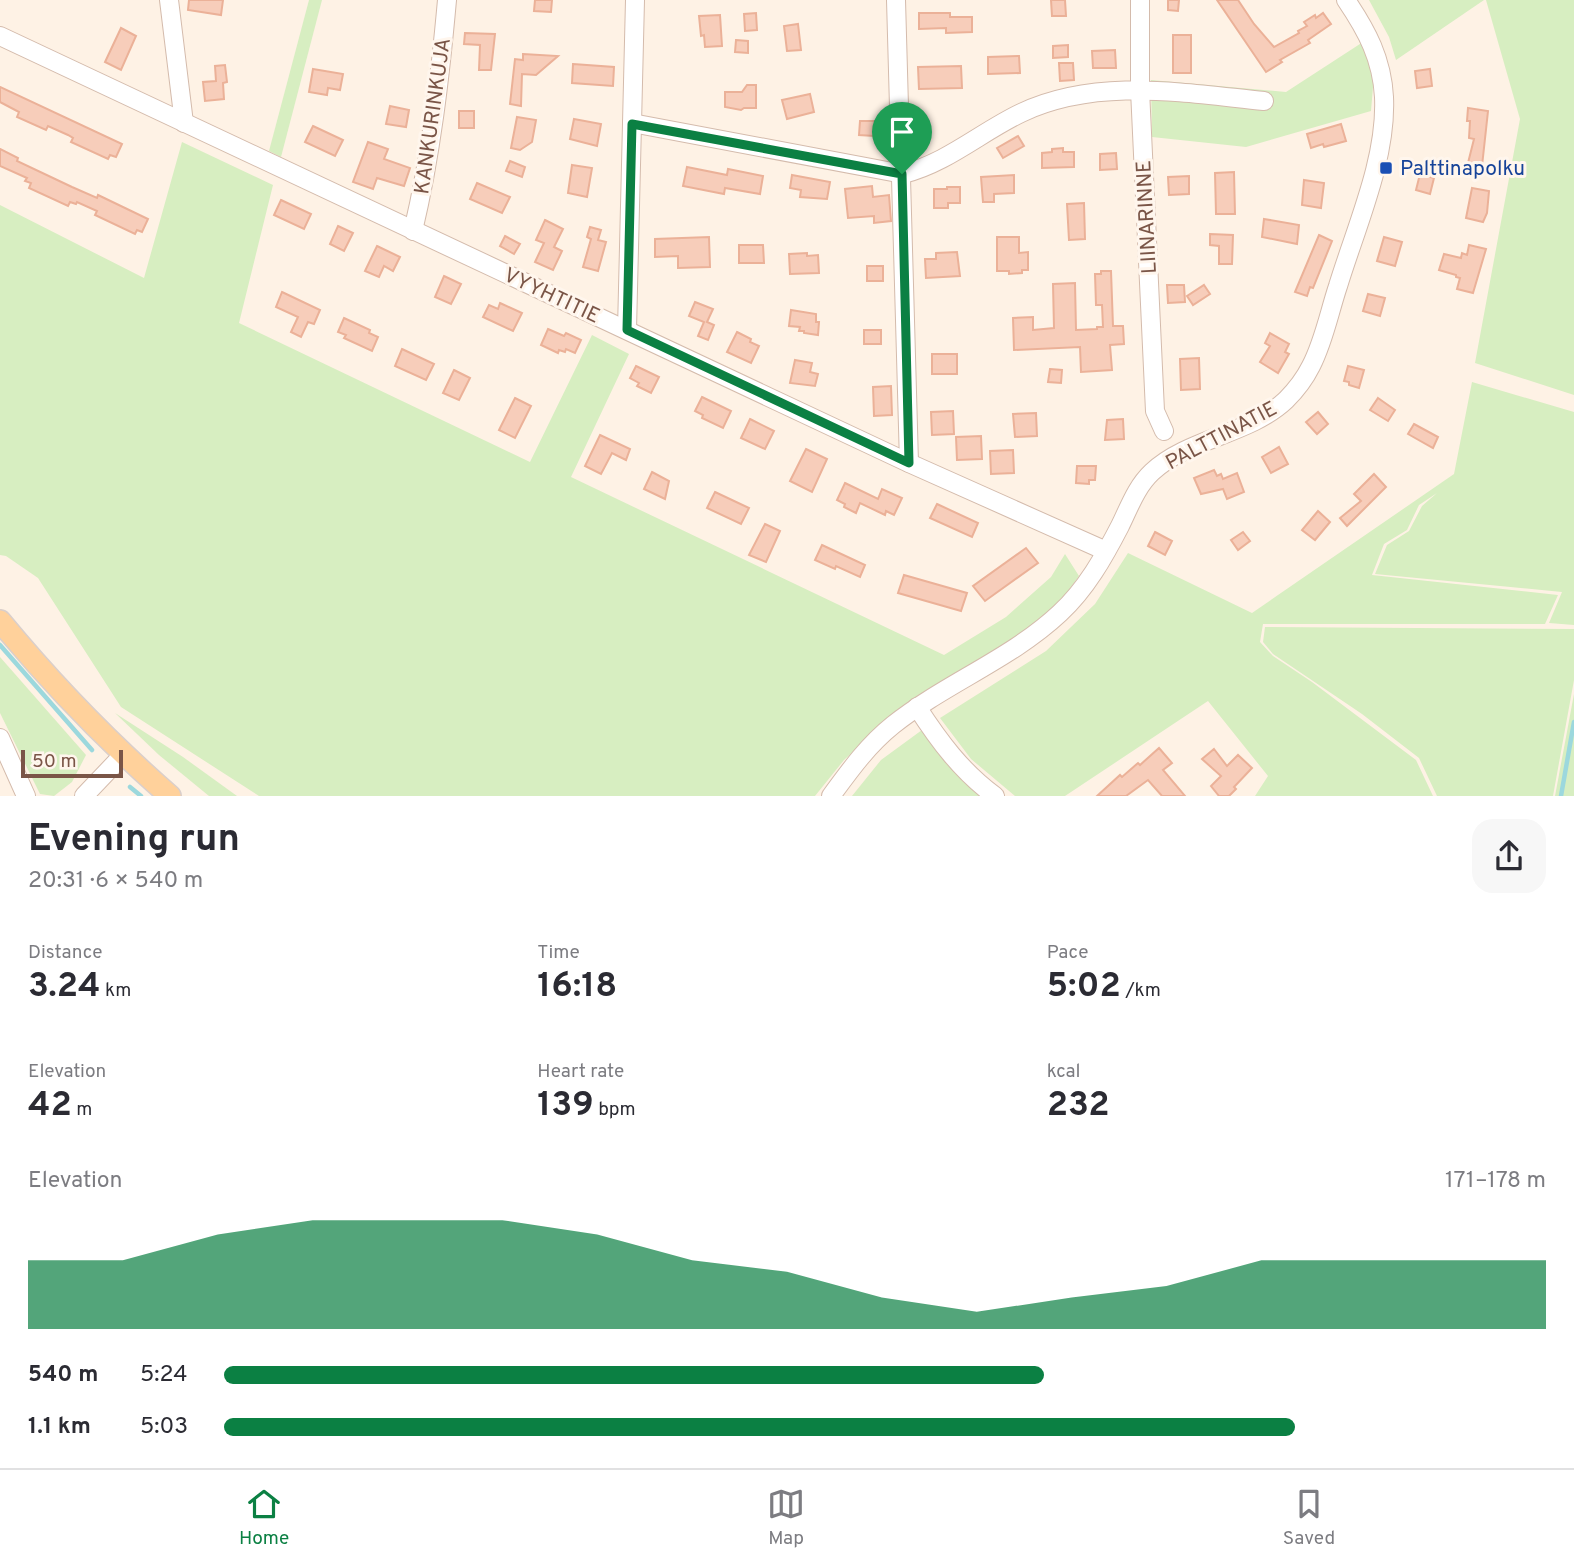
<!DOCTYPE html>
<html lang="en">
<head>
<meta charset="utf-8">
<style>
  body { margin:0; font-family:Overpass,sans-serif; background:#f7f7f7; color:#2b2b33; height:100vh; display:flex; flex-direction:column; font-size:26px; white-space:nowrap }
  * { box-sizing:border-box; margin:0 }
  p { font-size:23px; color:#7c7c81 }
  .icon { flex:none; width:38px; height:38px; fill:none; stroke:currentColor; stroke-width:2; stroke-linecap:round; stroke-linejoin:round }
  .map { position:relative; height:796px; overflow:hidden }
  .side { display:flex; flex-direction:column; background:#fff; flex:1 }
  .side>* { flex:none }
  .scale { position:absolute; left:21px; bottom:18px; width:102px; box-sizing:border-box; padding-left:7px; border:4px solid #7a5547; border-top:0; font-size:19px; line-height:24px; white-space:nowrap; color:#7a5547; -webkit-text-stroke:5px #fff6ed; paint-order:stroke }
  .pin { position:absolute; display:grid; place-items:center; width:60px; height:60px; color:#fff; margin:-72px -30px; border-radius:50% 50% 50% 0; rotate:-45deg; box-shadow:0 0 7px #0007 }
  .pin .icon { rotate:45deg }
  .round { display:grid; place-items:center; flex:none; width:74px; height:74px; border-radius:21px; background:#f7f7f7 }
  .summary { display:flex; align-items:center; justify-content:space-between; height:119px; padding:0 28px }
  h1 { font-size:38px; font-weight:700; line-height:52px }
  .figures { display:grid; grid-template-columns:repeat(3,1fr); gap:10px; height:119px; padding:7px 28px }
  .figures div { display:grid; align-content:center }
  .figures b { font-size:35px; font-weight:700 }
  .figures small { font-size:19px; font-weight:400 }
  .figures p { font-size:19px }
  .chart { height:196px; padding:14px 28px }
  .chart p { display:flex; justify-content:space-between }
  .chart svg { width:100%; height:126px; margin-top:7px; fill:#0b8043; opacity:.7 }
  ul { padding:0 28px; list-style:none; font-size:23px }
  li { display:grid; grid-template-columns:112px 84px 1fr; align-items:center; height:52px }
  li i { height:18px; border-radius:9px; background:#0b8043 }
  .menu { display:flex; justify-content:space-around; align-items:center; height:98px; border-top:2px solid #e1e1e2; background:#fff; font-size:19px; color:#7c7c81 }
  .menu a { display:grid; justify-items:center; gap:4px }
  .menu .on { color:#0b8043 }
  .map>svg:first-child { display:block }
</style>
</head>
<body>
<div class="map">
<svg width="1574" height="796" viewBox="0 0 1574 796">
  <rect width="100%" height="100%" fill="#fef2e5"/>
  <g fill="#d7eec1">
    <polygon points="309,0 322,0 281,157 269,151"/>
    <polygon points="1369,0 1484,0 1396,60 1389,37"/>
    <polygon points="1486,0 1574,0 1574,395 1475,363 1520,119"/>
    <polygon points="1363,42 1374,75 1371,111 1246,147 1152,137 1151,80 1286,92"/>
    <polygon points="182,142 273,185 239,323 530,462 592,335 629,354 571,477 944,655 1006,617 1051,577 1065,554 1079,576 1056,608 1028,632 889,719 844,760 815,796 259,796 121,707 38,578 6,556 0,555 0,205 144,278"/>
    <polygon points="1472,382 1574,412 1574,625 1549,623 1562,592 1375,574 1387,545 1409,531 1422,506 1437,493 1419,505 1407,530 1384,544 1372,575 1558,595 1545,624 1263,624 1260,642 1273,656 1312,682 1416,760 1433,796 1255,796 1268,776 1208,701 1065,796 1015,796 971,759 940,718 1046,651 1095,604 1128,553 1252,613 1454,474"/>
    <polygon points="1265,627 1574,629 1574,680 1553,796 1437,796 1419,758 1362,714 1273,654 1263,642"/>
    <polygon points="0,657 86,755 72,782 54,796 40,794 0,713"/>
    <polygon points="1574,694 1574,796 1555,796"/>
    <polygon points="115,713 183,757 237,796 209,796 159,755"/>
    <polygon points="922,730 964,781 980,796 852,796 881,760"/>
  </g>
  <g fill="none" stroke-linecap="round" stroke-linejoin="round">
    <g stroke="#9cd8dd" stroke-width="4.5">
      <polyline points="0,645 92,750"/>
      <polyline points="130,787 141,796"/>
      <polyline points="1561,796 1574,722"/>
    </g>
  </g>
  <g fill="#f7cdba" stroke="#ebb198" stroke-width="2">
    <polygon points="189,0 223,0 221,15 188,10"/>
    <polygon points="535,0 552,0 551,12 534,11"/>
    <polygon points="1051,0 1065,0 1066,16 1052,16"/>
    <polygon points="1168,0 1179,0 1178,11 1168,10"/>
    <polygon points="1217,0 1238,0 1254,24 1274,47 1299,33 1298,31 1307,26 1304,22 1315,15 1316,18 1323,13 1331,24 1308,40 1310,43 1280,60 1282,62 1266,72"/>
    <polygon points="756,13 757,30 745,31 744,14"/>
    <polygon points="919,13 950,13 950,17 972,17 972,32 946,33 946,28 919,29"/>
    <polygon points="720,15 722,46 705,47 704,35 701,36 699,16"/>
    <polygon points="798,24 801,50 787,51 784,26"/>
    <polygon points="121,28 136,36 121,70 105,62"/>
    <polygon points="465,33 495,34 491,70 479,70 480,45 464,44"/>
    <rect x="1173" y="35" width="18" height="38"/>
    <polygon points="736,40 748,41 748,53 735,52"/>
    <polygon points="1068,45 1068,57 1053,58 1053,46"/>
    <polygon points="1115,50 1116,68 1093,68 1092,51"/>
    <polygon points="523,54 558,56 536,75 522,74 521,106 510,104 515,59 523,60"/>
    <polygon points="1019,56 1020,73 988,74 988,57"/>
    <polygon points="1059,63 1073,63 1074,80 1060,81"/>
    <polygon points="573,64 614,67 613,86 572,83"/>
    <polygon points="225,65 227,82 223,83 224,99 205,101 203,82 216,81 215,66"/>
    <polygon points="961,66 962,88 919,89 918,67"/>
    <polygon points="313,69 343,74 340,90 328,88 327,95 309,92"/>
    <polygon points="1430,69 1432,86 1417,88 1415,71"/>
    <polygon points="747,85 756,85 756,108 744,108 741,110 725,107 725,92 742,92"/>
    <polygon points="0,87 122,144 116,157 110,155 108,159 71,142 73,138 68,135 48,126 46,130 17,117 19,112 0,102"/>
    <polygon points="810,94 814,112 787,119 782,100"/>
    <polygon points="390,106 409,110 406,127 386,124"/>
    <polygon points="1468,108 1488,111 1482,166 1468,163 1474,139 1469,138 1470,121 1467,121"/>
    <rect x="459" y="111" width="15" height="17"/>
    <polygon points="517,117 536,120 532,142 520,150 511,148"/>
    <polygon points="574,119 601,124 597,146 570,139"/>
    <polygon points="860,121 875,121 874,136 859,135"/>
    <polygon points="1341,124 1346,141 1324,147 1323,144 1311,148 1307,134"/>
    <polygon points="313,126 343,140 335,156 305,142"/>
    <polygon points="1018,136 1024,146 1003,158 997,148"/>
    <polygon points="368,142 388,149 384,159 410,168 404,186 377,178 373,189 353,182"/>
    <polygon points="1063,148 1063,152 1074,152 1074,167 1042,168 1042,153 1052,152 1052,149"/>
    <polygon points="0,149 18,158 17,161 72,187 97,198 98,195 148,219 142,232 137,230 135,234 95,215 97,211 77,202 76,204 70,202 68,206 29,188 31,183 25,181 27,178 0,166"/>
    <polygon points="1116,153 1117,169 1100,170 1100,154"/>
    <polygon points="510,161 525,167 522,177 506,171"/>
    <polygon points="572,165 592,168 587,197 568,193"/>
    <polygon points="687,167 727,175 728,169 763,176 760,194 725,188 724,194 683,186"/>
    <polygon points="1234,172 1235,214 1216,214 1215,173"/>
    <polygon points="1420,174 1434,178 1430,194 1416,190"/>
    <polygon points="792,175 830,182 827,199 800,197 801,190 790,188"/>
    <polygon points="1014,175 1014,193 994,194 994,202 983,202 981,177"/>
    <polygon points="1189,176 1189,194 1169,195 1168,177"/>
    <polygon points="1304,180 1324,183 1321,208 1302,205"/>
    <polygon points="477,183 510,197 502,213 470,199"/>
    <polygon points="872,186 873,197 889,195 891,221 874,223 874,216 848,218 845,189"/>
    <polygon points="947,187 960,187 960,203 948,203 948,208 934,208 934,189 947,189"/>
    <polygon points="1472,188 1489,191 1487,213 1483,222 1466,218"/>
    <polygon points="281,200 311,214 304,229 274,215"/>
    <polygon points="1084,203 1085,239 1069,240 1067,204"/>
    <polygon points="1264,219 1299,225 1297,244 1262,237"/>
    <polygon points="545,220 563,229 554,247 562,251 553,270 535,262 544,243 536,240"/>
    <polygon points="338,226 353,233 344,251 330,244"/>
    <polygon points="590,227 601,230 598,240 606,242 598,271 583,267 591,239 587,237"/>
    <polygon points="1210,234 1233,235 1232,264 1219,264 1219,246 1210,245"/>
    <polygon points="1319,235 1332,241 1313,288 1310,287 1307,296 1295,292"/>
    <polygon points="505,236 520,244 514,254 500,246"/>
    <polygon points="709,237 710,267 678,268 678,256 655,257 655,239"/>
    <polygon points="997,237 1019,237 1019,253 1028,252 1028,270 1022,270 1022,273 1009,274 1009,271 997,271"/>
    <polygon points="1384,237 1402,242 1395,266 1377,261"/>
    <polygon points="739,245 763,245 764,263 739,263"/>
    <polygon points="1469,245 1486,249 1473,293 1457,289 1460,278 1456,277 1456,275 1439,270 1444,254 1461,258 1462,253 1467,255"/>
    <polygon points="377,246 400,257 393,271 384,266 379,277 365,271"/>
    <polygon points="957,252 960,276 926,278 925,259 936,259 936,253"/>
    <polygon points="807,253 807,256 818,255 819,273 790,274 789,254"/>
    <rect x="867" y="266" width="16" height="15"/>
    <polygon points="1101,271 1111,271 1113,326 1123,326 1124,344 1110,345 1112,370 1081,372 1080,347 1014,350 1013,318 1033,317 1033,330 1054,328 1053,284 1075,283 1076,330 1097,329 1097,327 1103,327 1102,305 1096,305 1095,274 1101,274"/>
    <polygon points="444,276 461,284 451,304 435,297"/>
    <polygon points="1167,285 1184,285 1185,302 1168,303"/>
    <polygon points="1204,285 1210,294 1193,305 1187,296"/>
    <polygon points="282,292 320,310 314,324 308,322 301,337 291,332 298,317 276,307"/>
    <polygon points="1368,294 1385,298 1380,316 1363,311"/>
    <polygon points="695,302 713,309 707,322 714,325 708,340 698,336 704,322 689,316"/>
    <polygon points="500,303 522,313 513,331 483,317 489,305 498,309"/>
    <polygon points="791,310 816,314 816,322 819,322 818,335 804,333 804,331 799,331 800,327 789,326"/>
    <polygon points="344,318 370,330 369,333 378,337 372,351 344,338 346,335 338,332"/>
    <polygon points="548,329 564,336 566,333 581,340 575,353 566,349 565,352 559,350 558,353 541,345"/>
    <rect x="864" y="330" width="17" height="14"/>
    <polygon points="737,332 751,339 750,342 759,346 751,363 727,352"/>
    <polygon points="1270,333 1289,344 1285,352 1289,354 1278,373 1260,362 1270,346 1265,343"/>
    <polygon points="402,349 434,364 426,380 395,366"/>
    <rect x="932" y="354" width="25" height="20"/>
    <polygon points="1199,358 1200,389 1181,390 1180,359"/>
    <polygon points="795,360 812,363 810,372 818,374 815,386 790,383"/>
    <polygon points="636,366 659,377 651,393 637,386 639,383 630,378"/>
    <polygon points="1348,366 1364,370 1359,388 1349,385 1349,382 1344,381"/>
    <polygon points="1050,369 1062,370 1061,383 1048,382"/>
    <polygon points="454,370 470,378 459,400 443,393"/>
    <polygon points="891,386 892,415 874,416 873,387"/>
    <polygon points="702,397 731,411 723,428 702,418 703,415 695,411"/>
    <polygon points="515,398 531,406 515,438 499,430"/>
    <polygon points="1378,398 1395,410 1388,421 1370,410"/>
    <polygon points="953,411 954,434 932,435 931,412"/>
    <polygon points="1318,412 1328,424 1317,434 1306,422"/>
    <polygon points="1036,413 1037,436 1015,437 1013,414"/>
    <polygon points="750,419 774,431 765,449 741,438"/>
    <polygon points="1123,419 1124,439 1105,440 1107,420"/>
    <polygon points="1414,424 1438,437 1433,448 1408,434"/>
    <polygon points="600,435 630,449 626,460 612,453 601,474 585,466"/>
    <polygon points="981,436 982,459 957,460 956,437"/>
    <polygon points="1279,447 1288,464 1271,473 1262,457"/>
    <polygon points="806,449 827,459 812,492 790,481"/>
    <polygon points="1013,450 1014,473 991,474 990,451"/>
    <polygon points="1077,466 1096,466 1095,480 1089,480 1089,484 1076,483"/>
    <polygon points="1214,470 1217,476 1221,474 1223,479 1237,473 1244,492 1227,499 1223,489 1201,494 1194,478"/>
    <polygon points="652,472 669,481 665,499 644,489"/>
    <polygon points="1374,474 1386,487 1347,526 1340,518 1361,501 1354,494"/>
    <polygon points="845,483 878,499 882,489 902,498 894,515 886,511 885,515 860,503 856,513 844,507 845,504 837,500"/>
    <polygon points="715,492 749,508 741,524 707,508"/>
    <polygon points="937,504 978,523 972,537 930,518"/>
    <polygon points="1318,511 1330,522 1315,540 1302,530"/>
    <polygon points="765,524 780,531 766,562 749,555"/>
    <polygon points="1155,532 1172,541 1165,555 1148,546"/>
    <polygon points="1243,532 1250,541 1238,550 1231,540"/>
    <polygon points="822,545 865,565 860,577 836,566 835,569 815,560"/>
    <polygon points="1026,548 1038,563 985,601 973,586"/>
    <polygon points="904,575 967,593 961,611 898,593"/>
    <polygon points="1159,748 1172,763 1163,770 1185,796 1162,796 1148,780 1126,796 1097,796 1120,775 1122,777 1138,763 1140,765"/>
    <polygon points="1214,749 1227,766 1238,755 1252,768 1234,787 1236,789 1229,796 1219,796 1211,786 1221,776 1202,759"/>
  </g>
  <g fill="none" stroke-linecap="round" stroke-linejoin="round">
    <defs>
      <g id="minor">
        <polyline points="169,0 184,123"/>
        <polyline points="896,0 909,463"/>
        <polyline points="1140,0 1140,90 1155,411 1164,431"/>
        <polyline points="0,36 909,463 1106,551"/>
        <path d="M632,123L903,174C947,163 981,132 1021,113C1097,77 1184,93 1264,101"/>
        <path d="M413,231C431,155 440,78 447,0"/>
        <polyline points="627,330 635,0"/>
        <path d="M917,707C939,741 962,772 995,796"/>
        <polyline points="0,738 26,796"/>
        <polyline points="84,796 123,755"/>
        <path d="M831,796C850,770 868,745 893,725C946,683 1011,659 1060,613C1086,589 1104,557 1120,526C1129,508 1136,487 1152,472C1188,438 1249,435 1286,400C1296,390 1305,378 1311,366C1324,341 1329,313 1338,286C1356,227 1387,159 1384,97C1382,59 1367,31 1346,0"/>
      </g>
      <path id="major" d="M0,621C52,684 108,742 170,796"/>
    </defs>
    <use href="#minor" stroke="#d4bbac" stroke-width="20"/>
    <use href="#major" stroke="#dacfcb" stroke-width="24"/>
    <use href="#minor" stroke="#fff" stroke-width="18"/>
    <use href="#major" stroke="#ffd19b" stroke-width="21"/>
  </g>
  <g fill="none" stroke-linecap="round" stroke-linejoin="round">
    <defs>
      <polygon id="route" points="632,124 902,174 909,463 627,330"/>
    </defs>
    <use href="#route" stroke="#fff" stroke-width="14"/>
    <use href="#route" stroke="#0b8043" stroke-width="9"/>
  </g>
  <rect fill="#1a4fb4" stroke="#fff6ed" stroke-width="2.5" x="1379" y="161" width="14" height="14" rx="3.5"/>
  <g text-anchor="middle" stroke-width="6" stroke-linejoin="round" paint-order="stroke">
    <g font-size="21" fill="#7a5547" stroke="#fff6ed">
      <text transform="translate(432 116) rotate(-82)" y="7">KANKURINKUJA</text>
      <text transform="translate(1146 217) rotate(-93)" y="7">LIINARINNE</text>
      <text transform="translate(552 295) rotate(25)" y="7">VYYHTITIE</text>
      <text transform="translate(1221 435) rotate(-28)" y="7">PALTTINATIE</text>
    </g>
    <g font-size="21" fill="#164399" stroke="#fff6ed" text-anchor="start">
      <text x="1400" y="175">Palttinapolku</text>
    </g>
  </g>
</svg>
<div class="scale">50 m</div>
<div class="pin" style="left:902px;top:174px;background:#1e9e55"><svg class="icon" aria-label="arrive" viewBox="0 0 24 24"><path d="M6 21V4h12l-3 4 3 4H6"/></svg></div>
</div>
<section class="side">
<div class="summary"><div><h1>Evening run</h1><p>20:31 · 6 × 540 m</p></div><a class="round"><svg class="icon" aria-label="share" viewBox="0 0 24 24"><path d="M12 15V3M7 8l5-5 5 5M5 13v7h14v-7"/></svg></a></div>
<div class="figures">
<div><p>Distance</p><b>3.24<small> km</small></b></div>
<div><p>Time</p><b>16:18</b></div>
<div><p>Pace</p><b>5:02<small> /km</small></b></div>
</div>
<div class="figures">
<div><p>Elevation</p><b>42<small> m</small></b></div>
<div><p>Heart rate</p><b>139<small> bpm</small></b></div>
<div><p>kcal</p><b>232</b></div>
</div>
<div class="chart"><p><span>Elevation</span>171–178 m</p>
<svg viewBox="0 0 160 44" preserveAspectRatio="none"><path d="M0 44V20L10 20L20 11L30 6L40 6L50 6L60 11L70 20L80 24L90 33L100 38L110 33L120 29L130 20L140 20L150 20L160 20V44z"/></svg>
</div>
<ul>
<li><b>540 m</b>5:24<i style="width:62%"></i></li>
<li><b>1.1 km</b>5:03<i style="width:81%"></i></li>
</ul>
</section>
<nav class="menu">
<a class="on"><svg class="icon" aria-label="home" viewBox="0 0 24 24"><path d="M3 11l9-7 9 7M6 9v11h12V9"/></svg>Home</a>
<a><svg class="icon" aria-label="map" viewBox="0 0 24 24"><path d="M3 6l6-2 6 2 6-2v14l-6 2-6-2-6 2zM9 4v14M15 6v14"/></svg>Map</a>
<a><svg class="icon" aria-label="saved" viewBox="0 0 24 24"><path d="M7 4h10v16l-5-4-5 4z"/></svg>Saved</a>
</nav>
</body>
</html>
